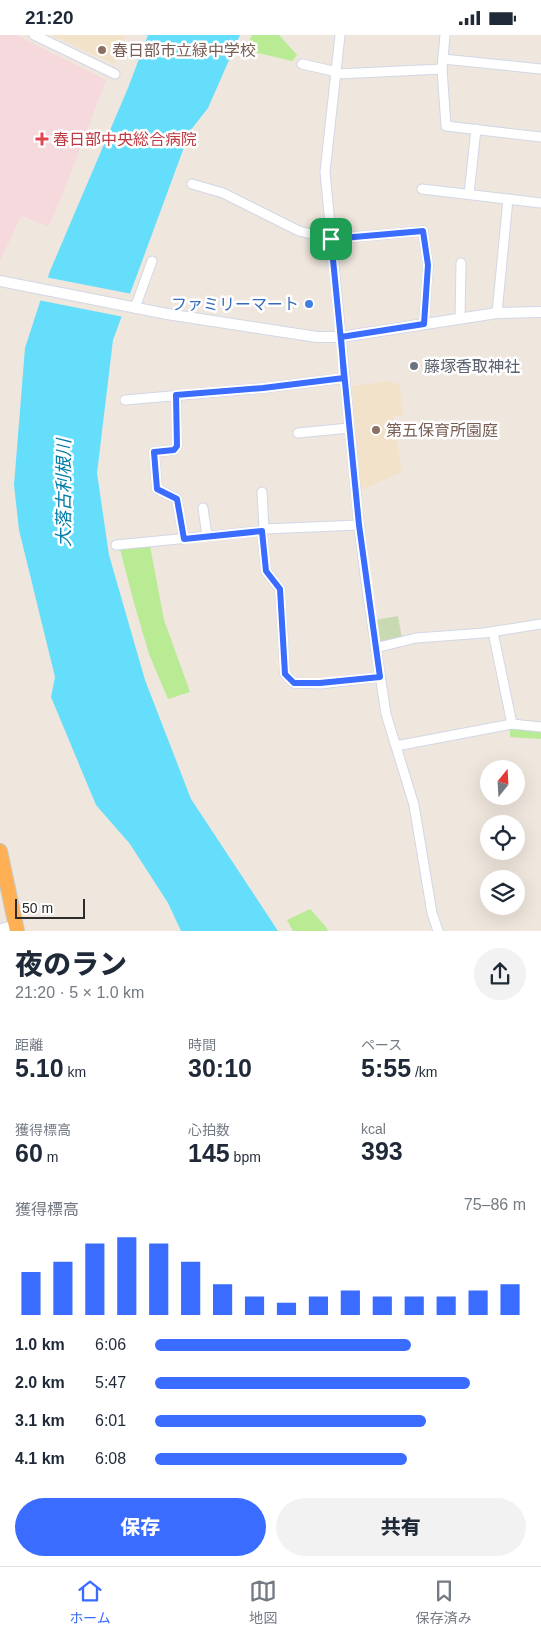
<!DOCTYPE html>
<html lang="ja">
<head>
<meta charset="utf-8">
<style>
  body { margin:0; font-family:Arial,"Noto Sans JP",sans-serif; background:#f2f2f3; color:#1f2937; height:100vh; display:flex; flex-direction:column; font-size:19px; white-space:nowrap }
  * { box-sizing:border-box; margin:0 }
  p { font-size:16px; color:#747a83 }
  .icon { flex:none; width:28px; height:28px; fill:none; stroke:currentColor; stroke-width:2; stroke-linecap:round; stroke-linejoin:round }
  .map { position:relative; height:896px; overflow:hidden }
  .details { display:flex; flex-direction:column; background:#fff; flex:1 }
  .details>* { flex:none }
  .needle { width:32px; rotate:18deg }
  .buttons { position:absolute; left:480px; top:725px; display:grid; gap:10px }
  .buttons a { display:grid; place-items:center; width:45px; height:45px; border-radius:50%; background:#fff; box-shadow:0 5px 20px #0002; font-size:25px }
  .scale { position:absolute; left:15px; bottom:12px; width:70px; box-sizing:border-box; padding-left:5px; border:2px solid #2c2c2c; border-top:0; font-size:14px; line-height:18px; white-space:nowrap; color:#2c2c2c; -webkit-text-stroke:4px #fff; paint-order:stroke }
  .pin { position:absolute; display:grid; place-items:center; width:42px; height:42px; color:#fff; margin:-21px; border-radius:10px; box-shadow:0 2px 8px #0006 }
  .round { display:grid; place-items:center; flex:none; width:52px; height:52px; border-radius:26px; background:#f2f2f3 }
  .overview { display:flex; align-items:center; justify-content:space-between; height:85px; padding:0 15px }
  h1 { font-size:28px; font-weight:800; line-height:38px }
  .stats { display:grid; grid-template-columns:repeat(3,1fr); gap:8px; height:85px; padding:5px 15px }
  .stats div { display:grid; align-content:center }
  .stats b { font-size:25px; font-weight:800 }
  .stats small { font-size:14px; font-weight:400 }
  .stats p { font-size:14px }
  .chart { height:140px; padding:10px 15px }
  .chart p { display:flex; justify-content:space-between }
  .chart svg { width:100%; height:90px; margin-top:5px; stroke:#396cff; stroke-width:6 }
  .action { display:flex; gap:10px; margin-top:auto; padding:10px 15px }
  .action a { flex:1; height:58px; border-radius:30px; background:#396cff; color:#fff; font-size:20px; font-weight:800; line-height:58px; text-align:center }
  .action a+a { background:#f2f2f3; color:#1f2937 }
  ul { padding:0 15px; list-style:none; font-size:16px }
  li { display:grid; grid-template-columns:80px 60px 1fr; align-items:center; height:38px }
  li i { height:12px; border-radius:6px; background:#396cff }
  .status { display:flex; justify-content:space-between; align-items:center; height:35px; padding:0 25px; background:#fff; direction:ltr }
  .status svg { height:14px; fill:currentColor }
  .tabs { display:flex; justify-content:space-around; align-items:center; height:70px; border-top:1px solid #e0e1e3; background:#fff; font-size:14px; color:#747a83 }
  .tabs a { display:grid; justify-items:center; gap:2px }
  .tabs .active { color:#396cff }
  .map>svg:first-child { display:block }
</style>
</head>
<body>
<div class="status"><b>21:20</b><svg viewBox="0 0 49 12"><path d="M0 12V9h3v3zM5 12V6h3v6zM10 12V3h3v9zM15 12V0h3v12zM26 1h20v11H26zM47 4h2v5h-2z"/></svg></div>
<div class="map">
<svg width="541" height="896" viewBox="0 0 541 896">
  <rect width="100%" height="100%" fill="#efe6dd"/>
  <g fill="#f2e2ca">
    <polygon points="51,0 126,0 114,29"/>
    <polygon points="389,346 400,350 403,380 393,381 402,437 361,455 352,351"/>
  </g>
  <polygon fill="#f6d9dd" points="0,0 16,0 106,45 61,164 48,191 21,181 0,226"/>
  <g fill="#b8eb94">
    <polygon points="252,0 279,0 297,20 292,26 245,15"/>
    <polygon points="150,511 164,585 190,657 168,664 149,619 134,568 120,514"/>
    <polygon points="514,693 541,695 541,704 510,702 510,694"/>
    <polygon points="310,874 326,892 328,896 293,896 287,885"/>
  </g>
  <polygon fill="#c9dab2" points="398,581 402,603 381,608 378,605 375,585"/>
  <polygon fill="#65defb" points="148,0 240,0 208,73 190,96 113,305 97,438 109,520 145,645 191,764 278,896 181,896 168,868 130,809 96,770 51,662 55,642 19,495 14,450 25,313 50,236 128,53"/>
  <polygon fill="#efe6dd" points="45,242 132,259 124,282 38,265"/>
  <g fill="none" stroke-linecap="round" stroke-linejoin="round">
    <defs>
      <g id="minor">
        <polyline points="34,0 115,39"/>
        <polyline points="340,0 325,137 359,490 366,548 386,679 414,770 432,878 438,896"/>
        <polyline points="445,0 442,34 446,91 541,102"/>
        <polyline points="443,24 541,34"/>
        <polyline points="302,29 337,37"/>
        <polyline points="337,39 442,34"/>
        <polyline points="192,149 223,158 299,196 331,204 423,196 428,230 424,289"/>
        <polyline points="422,154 541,168"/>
        <polyline points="469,159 476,94"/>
        <polyline points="135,273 152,226"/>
        <polyline points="497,278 508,164"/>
        <polyline points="460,283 461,228"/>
        <polyline points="176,360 177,411 174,415 154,417 157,454 177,464 184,504"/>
        <polyline points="125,365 263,353 345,343"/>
        <polyline points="298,398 349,393"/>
        <polyline points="262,457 264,494"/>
        <polyline points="203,473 207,501"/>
        <polyline points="262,496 266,536 280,554 285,639 294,648 320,649 379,642"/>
        <polyline points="116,510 262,496 264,494 359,490"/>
        <polyline points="493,597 512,689"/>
        <polyline points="375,613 416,603 484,598 541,589"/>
        <polyline points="396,711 512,689 541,692"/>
        <polyline points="0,894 15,890"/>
      </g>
      <polyline id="tertiary" points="0,246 167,279 317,302 341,302 497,278 541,277"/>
      <polyline id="trunk" points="0,816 17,896"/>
    </defs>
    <use href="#minor" stroke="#d2d7e6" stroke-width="11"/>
    <use href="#tertiary" stroke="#d2d7e6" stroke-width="12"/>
    <use href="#trunk" stroke="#c8c8c8" stroke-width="16"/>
    <use href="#minor" stroke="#fff" stroke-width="9"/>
    <use href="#tertiary" stroke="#fff" stroke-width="10"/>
    <use href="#trunk" stroke="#ffaf54" stroke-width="14"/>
  </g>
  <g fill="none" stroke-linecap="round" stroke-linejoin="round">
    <defs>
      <polyline id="route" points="331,204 359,490 380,642 320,648 294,648 285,639 280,554 266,536 262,496 184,504 177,464 157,454 154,417 174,415 177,411 176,360 263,353 344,343 341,302 424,289 428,230 423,196 331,204"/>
    </defs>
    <use href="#route" stroke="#fff" stroke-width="10"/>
    <use href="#route" stroke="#396cff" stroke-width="6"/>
  </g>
  <g fill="#8d6e63" stroke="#fff" stroke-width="2">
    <circle cx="102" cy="15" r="5"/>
    <circle cx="376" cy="395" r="5"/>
  </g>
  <path fill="#e0444e" stroke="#fff" stroke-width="2" d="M39.5 96.5h5v5h5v5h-5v5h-5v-5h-5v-5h5z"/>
  <circle fill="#3f7fe0" stroke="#fff" stroke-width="2" cx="309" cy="269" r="5"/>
  <circle fill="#6b7280" stroke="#fff" stroke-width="2" cx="414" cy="331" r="5"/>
  <g text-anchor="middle" stroke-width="5" stroke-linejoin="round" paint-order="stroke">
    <g font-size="16" fill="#785e54" stroke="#fff" text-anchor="start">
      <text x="112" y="21">春日部市立緑中学校</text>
      <text x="386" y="401">第五保育所園庭</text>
    </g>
    <g font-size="16" fill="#be3a42" stroke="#fff" text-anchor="start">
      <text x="53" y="110">春日部中央総合病院</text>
    </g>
    <g font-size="16" fill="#366cbe" stroke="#fff" text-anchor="end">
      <text x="299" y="275">ファミリーマート</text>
    </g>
    <g font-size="16" fill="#5b616d" stroke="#fff" text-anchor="start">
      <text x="424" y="337">藤塚香取神社</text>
    </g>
    <g font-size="18" font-style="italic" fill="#007dab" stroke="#fff">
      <text transform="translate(64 458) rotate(-90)" y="6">大落古利根川</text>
    </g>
  </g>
</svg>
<div class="buttons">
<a><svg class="needle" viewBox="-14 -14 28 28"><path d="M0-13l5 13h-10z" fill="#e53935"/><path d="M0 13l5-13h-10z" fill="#747a83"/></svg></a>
<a><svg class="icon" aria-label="locate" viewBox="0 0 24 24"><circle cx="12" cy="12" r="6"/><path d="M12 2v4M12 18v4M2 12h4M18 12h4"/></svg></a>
<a><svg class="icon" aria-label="layers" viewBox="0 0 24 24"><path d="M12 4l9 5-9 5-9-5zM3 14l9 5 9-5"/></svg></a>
</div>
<div class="scale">50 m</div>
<div class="pin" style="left:331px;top:204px;background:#1e9e55"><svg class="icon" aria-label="arrive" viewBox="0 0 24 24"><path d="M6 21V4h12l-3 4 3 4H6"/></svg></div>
</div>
<section class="details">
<div class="overview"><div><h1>夜のラン</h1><p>21:20 · 5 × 1.0 km</p></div><a class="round"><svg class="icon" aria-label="share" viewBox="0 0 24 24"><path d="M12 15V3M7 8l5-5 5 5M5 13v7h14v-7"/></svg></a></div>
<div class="stats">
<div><p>距離</p><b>5.10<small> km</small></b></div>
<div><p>時間</p><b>30:10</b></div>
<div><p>ペース</p><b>5:55<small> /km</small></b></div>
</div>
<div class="stats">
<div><p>獲得標高</p><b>60<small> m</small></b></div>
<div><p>心拍数</p><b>145<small> bpm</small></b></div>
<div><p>kcal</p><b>393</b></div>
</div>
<div class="chart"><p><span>獲得標高</span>75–86 m</p>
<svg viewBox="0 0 160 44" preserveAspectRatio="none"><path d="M5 44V23M15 44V18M25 44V9M35 44V6M45 44V9M55 44V18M65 44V29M75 44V35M85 44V38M95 44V35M105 44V32M115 44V35M125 44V35M135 44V35M145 44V32M155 44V29"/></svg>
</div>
<ul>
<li><b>1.0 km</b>6:06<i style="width:69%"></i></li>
<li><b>2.0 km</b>5:47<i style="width:85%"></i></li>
<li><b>3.1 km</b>6:01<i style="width:73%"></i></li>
<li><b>4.1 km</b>6:08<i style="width:68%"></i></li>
</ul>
<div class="action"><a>保存</a><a>共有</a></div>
</section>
<nav class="tabs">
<a class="active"><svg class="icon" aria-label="home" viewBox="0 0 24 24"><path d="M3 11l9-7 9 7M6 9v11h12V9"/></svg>ホーム</a>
<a><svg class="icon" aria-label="map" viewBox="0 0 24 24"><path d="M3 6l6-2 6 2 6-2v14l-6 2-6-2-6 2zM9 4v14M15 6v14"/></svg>地図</a>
<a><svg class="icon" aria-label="saved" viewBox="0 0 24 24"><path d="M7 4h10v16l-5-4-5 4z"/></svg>保存済み</a>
</nav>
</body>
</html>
